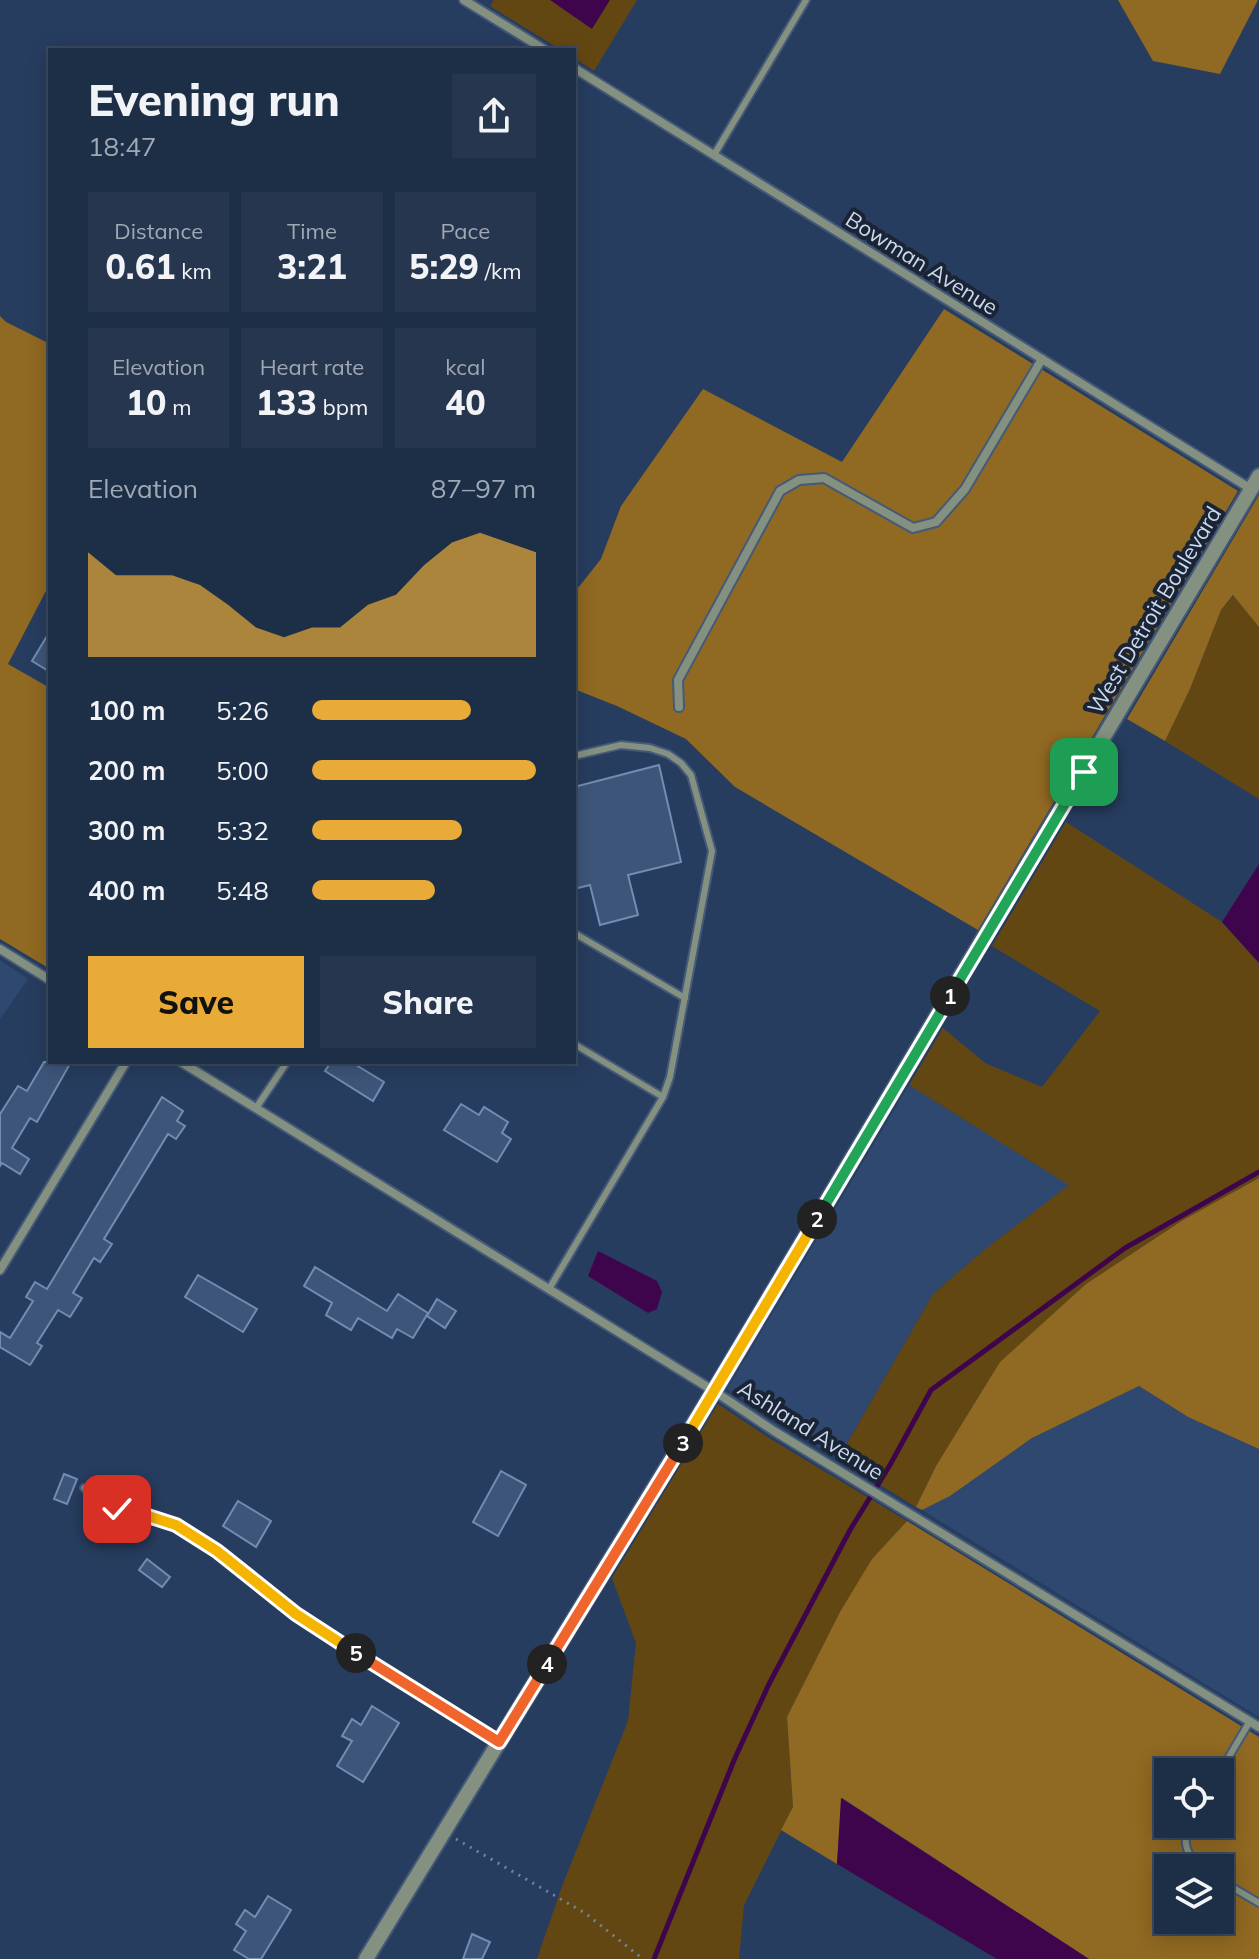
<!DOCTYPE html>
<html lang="en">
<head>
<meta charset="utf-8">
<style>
  body { margin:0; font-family:Mulish,sans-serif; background:#25364e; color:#f1f3f6; height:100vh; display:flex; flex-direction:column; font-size:30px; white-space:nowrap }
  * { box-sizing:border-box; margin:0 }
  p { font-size:26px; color:#a0a8b4 }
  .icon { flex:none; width:44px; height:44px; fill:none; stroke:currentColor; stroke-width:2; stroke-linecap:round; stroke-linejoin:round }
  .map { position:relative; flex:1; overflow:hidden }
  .sheet { position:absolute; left:48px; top:48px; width:528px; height:1016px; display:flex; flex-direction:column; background:#1d2e47; border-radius:0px; box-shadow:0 4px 20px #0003,0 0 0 2px #3b4a60 }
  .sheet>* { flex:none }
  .fabs { position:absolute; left:1154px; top:1758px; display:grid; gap:16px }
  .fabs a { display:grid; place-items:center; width:80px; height:80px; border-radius:0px; background:#1d2e47; box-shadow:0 4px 20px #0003,0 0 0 2px #3b4a60; font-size:40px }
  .pin { position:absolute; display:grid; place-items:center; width:68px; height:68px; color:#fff; margin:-34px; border-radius:16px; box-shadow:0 4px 12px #0006 }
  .km { position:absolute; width:40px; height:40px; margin:-20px; border-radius:50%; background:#222; color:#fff; font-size:22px; line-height:40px; text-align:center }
  .round { display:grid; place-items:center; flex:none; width:84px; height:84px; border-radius:0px; background:#25364e }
  .head { display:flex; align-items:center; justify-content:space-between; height:136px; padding:0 40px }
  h1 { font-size:44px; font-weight:800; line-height:60px }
  .figures { display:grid; grid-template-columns:repeat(3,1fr); gap:12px; height:136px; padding:8px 40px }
  .figures div { display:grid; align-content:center; border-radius:0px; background:#25364e; text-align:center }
  .figures b { font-size:34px; font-weight:800 }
  .figures small { font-size:22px; font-weight:400 }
  .figures p { font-size:22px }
  .chart { height:224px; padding:16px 40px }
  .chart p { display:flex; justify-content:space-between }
  .chart svg { width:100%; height:144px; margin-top:8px; fill:#e8ab37; opacity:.7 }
  .button { display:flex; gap:16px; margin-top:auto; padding:16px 40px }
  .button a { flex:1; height:92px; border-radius:0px; background:#e8ab37; color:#111; font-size:32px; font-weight:800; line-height:92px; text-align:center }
  .button a+a { background:#25364e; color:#f1f3f6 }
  ul { padding:0 40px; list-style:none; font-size:26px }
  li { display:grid; grid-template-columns:128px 96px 1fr; align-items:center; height:60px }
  li i { height:20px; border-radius:10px; background:#e8ab37 }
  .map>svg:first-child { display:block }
</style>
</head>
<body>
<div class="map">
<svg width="1259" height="1959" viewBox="0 0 1259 1959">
  <rect width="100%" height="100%" fill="#273d5f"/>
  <g fill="#2e4870">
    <polygon points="0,960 28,979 0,1019"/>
    <polygon points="909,1085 1070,1185 984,1250 933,1294 838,1459 727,1389"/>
    <polygon points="1139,1386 1188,1417 1259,1449 1259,1717 922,1510 950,1496 1032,1438"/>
  </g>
  <g fill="#634713">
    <polygon points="494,0 637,0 594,71 574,58 574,50 561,50 490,6"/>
    <polygon points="1234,595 1259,627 1259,799 1165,741 1190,689 1221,610"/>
    <polygon points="1066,822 1222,922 1259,963 1259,1178 1183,1220 1086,1284 1001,1362 936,1466 916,1507 838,1459 933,1294 984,1250 1069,1185 909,1085 943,1028 985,1063 1042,1087 1100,1011 992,946"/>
    <polygon points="718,1404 769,1438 907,1521 872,1559 787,1717 793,1807 744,1905 739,1959 537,1959 561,1889 628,1721 636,1643 612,1578"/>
  </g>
  <g fill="#906922" fill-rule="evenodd">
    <polygon points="1118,0 1258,0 1220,74 1153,61"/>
    <polygon points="944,309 1238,491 978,930 735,787 686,739 617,706 574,689 574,593 601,559 621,506 703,389 842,462"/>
    <polygon points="0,316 6,322 50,344 50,583 8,664 50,688 50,969 0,939"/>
    <polygon points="1259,495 1259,627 1233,595 1221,610 1190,689 1165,741 1127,719"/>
    <polygon points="1259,1178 1259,1449 1188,1417 1139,1386 1032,1438 950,1496 922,1510 916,1507 936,1466 1000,1362 1086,1284 1183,1220"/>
    <path d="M907,1521L1259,1737V1959H1089L842,1798L837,1864L781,1830L793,1807L787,1717L840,1612L872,1559ZM1168,1772H1220V1824H1168ZM1168,1868H1220V1920H1168Z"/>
  </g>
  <g fill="#3f054c">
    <polygon points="550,0 610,0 592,29"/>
    <polygon points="1259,864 1259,963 1222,922"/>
    <polygon points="598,1251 657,1281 662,1292 657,1309 648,1313 588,1276"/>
    <polygon points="841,1798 1089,1959 997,1959 837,1864"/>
  </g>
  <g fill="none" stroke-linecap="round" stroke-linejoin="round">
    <polyline stroke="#3f054c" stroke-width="5" points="654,1959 735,1758 769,1684 850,1530 890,1465 931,1390 1125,1248 1259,1172"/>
  </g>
  <g fill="#3e557a" stroke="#728cb3" stroke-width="2">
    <polygon points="50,631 50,672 32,661"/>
    <polygon points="659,765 681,862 628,875 638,915 600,925 590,885 574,889 574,787"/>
    <polygon points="44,1062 71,1062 37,1122 30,1118 12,1148 29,1159 20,1174 2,1163 0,1166 0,1114 18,1086 27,1091"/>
    <polygon points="331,1062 351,1062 384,1082 373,1101 325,1071"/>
    <polygon points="162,1097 183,1111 177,1121 185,1126 176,1139 168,1134 104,1239 112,1244 100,1262 94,1258 73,1293 82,1298 70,1317 58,1310 37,1343 42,1346 30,1365 0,1347 0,1332 10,1338 33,1301 26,1297 35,1282 47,1289"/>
    <polygon points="461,1104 479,1115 484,1107 508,1122 502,1133 511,1139 497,1162 444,1130"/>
    <polygon points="315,1267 387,1311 398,1294 428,1313 413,1338 397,1329 392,1338 358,1318 351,1330 326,1315 332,1303 304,1286"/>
    <polygon points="198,1275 257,1309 243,1332 185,1297"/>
    <polygon points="437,1299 456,1311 445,1328 427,1316"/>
    <polygon points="501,1471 526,1485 498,1536 473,1522"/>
    <polygon points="64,1474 77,1479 67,1504 54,1499"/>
    <polygon points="238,1501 271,1521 256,1547 223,1526"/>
    <polygon points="147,1559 170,1577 162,1587 139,1570"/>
    <polygon points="372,1706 399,1723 363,1782 337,1766 352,1741 342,1736 352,1719 361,1725"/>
    <polygon points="268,1896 291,1910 261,1959 249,1959 234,1950 246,1931 236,1924 245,1910 255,1917"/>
    <polygon points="472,1934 490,1942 482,1959 463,1959"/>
  </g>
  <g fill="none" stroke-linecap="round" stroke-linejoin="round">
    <defs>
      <g id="service">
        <polyline points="714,155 806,0"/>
        <polyline points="574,933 685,998"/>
        <polyline points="574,1044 663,1097"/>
        <polyline points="256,1108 287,1062"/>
        <polyline points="549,1289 663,1097 670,1077 712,851 691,775 681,763 668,754 650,748 621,745 574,756"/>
        <polyline points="84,1488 117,1509 142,1514 176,1525 217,1551 296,1614 457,1718 499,1742"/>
        <polyline points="1220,1772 1250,1721"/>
        <path d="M1189,1824C1182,1842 1186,1855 1201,1868"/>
        <polyline points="1220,1880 1259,1903"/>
      </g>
      <g id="minor">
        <polyline points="464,0 545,50"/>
        <polyline points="574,68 1251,489"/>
        <polyline points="679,707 678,680 780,491 799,480 824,478 913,528 936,522 965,489 1042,359"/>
        <polyline points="0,949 50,980"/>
        <polyline points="181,1062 714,1391 774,1431 1259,1727"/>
        <polyline points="0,1270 126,1062"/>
      </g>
      <polyline id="tertiary" points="366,1959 714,1391 1259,476"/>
    </defs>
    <use href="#service" stroke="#455979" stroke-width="10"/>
    <use href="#minor" stroke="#455979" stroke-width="12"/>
    <use href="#tertiary" stroke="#455979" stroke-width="18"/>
    <polyline stroke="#7184a0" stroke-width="3" stroke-dasharray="2 6" stroke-linecap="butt" points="456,1839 585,1913 643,1959"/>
    <use href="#service" stroke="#849180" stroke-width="6"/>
    <use href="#minor" stroke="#849180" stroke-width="8"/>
    <use href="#tertiary" stroke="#849180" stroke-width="14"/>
  </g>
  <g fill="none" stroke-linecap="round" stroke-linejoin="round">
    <defs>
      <polyline id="split-1" points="950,996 1084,772"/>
      <polyline id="split-2" points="817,1219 950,996"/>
      <polyline id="split-3" points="683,1443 817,1219"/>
      <polyline id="split-4" points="547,1664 683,1443"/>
      <polyline id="split-5" points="356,1653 499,1742 547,1664"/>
      <polyline id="split-6" points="117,1509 142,1514 176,1525 217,1551 296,1614 356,1653"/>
    </defs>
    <use href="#split-1" stroke="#fff" stroke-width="16"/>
    <use href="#split-2" stroke="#fff" stroke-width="16"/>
    <use href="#split-3" stroke="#fff" stroke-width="16"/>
    <use href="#split-4" stroke="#fff" stroke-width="16"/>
    <use href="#split-5" stroke="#fff" stroke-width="16"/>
    <use href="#split-6" stroke="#fff" stroke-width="16"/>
    <use href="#split-1" stroke="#22a559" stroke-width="10"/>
    <use href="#split-2" stroke="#22a559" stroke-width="10"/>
    <use href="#split-3" stroke="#f5b400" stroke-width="10"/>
    <use href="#split-4" stroke="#f0652b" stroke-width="10"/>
    <use href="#split-5" stroke="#f0652b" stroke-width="10"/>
    <use href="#split-6" stroke="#f5b400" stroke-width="10"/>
  </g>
  <g text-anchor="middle" stroke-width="8" stroke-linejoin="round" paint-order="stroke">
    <g font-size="22" fill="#cbd9ee" stroke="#1a2434">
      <text transform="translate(922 263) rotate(32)" y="8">Bowman Avenue</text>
      <text transform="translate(1154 610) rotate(-59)" y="8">West Detroit Boulevard</text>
      <text transform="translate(811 1430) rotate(32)" y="8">Ashland Avenue</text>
    </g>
  </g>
</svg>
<div class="fabs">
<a><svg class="icon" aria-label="locate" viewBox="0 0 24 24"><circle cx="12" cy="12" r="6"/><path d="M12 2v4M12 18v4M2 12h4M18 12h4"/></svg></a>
<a><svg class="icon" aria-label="layers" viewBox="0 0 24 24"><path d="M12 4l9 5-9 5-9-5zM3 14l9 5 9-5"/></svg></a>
</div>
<div class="pin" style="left:1084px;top:772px;background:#1e9e55"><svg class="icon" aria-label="arrive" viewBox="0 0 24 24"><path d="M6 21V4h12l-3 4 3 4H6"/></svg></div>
<div class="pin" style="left:117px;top:1509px;background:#d93025"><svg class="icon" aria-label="check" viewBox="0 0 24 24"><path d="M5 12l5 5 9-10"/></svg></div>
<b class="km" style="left:950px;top:996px">1</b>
<b class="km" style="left:817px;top:1219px">2</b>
<b class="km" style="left:683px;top:1443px">3</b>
<b class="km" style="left:547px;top:1664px">4</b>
<b class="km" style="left:356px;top:1653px">5</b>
<section class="sheet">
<div class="head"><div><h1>Evening run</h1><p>18:47</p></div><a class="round"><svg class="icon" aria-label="share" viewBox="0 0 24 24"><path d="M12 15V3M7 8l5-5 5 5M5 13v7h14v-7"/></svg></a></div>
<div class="figures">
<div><p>Distance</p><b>0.61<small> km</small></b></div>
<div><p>Time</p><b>3:21</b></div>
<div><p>Pace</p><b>5:29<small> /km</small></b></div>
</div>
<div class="figures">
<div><p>Elevation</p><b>10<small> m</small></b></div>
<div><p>Heart rate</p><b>133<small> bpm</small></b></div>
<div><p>kcal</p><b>40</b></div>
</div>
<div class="chart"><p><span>Elevation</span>87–97 m</p>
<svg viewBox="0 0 160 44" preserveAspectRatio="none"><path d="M0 44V12L10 19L20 19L30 19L40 22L50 28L60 35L70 38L80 35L90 35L100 28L110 25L120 16L130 9L140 6L150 9L160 12V44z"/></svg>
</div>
<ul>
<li><b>100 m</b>5:26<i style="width:71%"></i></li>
<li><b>200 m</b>5:00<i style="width:100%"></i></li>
<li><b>300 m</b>5:32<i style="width:67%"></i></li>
<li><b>400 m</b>5:48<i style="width:55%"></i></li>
</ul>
<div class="button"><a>Save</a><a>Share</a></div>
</section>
</div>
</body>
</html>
